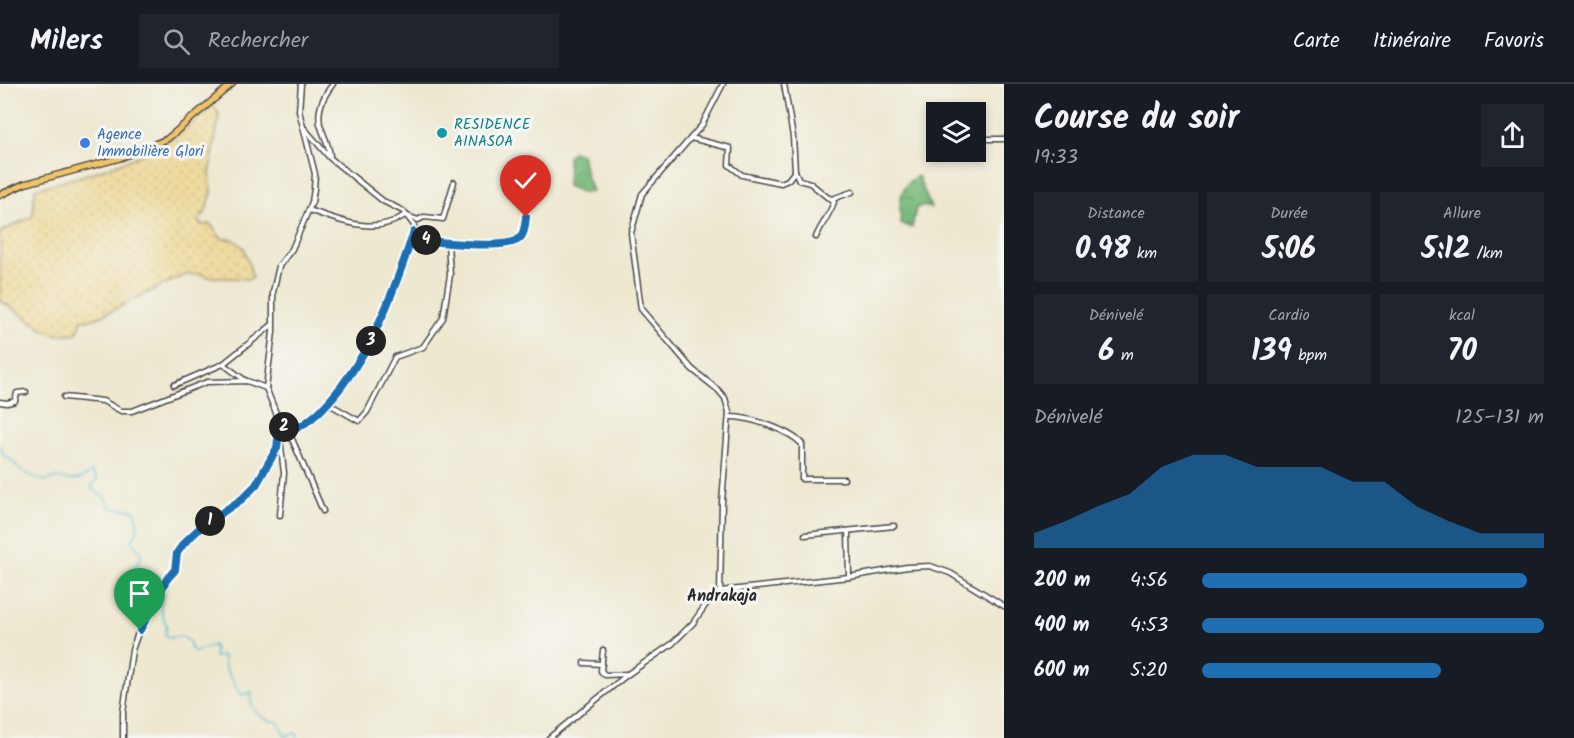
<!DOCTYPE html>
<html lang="fr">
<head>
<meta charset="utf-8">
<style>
  body { margin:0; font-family:Kalam,sans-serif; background:#20242c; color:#f1f3f6; height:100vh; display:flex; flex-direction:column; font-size:22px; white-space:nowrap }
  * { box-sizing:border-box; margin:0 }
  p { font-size:20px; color:#9ea1a6 }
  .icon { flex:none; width:33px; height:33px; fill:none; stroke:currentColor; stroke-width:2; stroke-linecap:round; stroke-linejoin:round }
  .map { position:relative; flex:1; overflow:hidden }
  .panel { display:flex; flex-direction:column; background:#171b24; width:570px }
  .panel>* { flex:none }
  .tools { position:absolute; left:926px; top:18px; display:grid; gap:12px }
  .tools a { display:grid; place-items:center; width:60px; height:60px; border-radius:0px; background:#171b24; box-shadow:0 3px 9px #0003; font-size:30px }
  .pin { position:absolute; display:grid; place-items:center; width:51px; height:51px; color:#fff; margin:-62px -26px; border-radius:50% 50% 50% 0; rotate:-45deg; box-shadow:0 0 6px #0007 }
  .pin .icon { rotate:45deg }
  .km { position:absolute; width:30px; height:30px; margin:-15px; border-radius:50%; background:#222; color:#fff; font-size:16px; line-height:30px; text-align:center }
  .round { display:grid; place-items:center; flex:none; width:63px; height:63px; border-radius:0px; background:#20242c }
  .headline { display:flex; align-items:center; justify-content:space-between; height:102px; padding:0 30px }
  h1 { font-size:33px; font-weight:700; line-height:45px }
  .figures { display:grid; grid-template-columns:repeat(3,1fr); gap:9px; height:102px; padding:6px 30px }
  .figures div { display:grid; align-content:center; border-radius:0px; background:#20242c; text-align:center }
  .figures b { font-size:30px; font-weight:700 }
  .figures small { font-size:16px; font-weight:400 }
  .figures p { font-size:16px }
  .chart { height:168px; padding:12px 30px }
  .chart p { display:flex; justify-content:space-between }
  .chart svg { width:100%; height:108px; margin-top:6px; fill:#1f6fb2; opacity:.7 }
  ul { padding:0 30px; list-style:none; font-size:20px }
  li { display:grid; grid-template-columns:96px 72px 1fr; align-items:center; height:45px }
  li i { height:15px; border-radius:8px; background:#1f6fb2 }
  header { display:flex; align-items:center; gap:36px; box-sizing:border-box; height:84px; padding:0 30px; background:#171b24; border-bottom:2px solid #363941 }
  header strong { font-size:28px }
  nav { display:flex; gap:33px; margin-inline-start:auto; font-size:21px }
  .search { width:420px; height:54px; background:#20242c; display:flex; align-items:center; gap:15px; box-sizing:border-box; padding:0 21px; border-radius:0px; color:#9ea1a6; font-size:22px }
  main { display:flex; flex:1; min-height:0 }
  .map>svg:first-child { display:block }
</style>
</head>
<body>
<header>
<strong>Milers</strong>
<div class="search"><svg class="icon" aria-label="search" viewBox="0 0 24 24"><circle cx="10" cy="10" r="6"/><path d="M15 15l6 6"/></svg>Rechercher</div>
<nav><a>Carte</a><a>Itinéraire</a><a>Favoris</a></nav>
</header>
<main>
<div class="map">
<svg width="1004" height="654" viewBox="0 0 1004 654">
  <defs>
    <pattern id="forest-crowns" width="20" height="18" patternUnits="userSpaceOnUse" patternTransform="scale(1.5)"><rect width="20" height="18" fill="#78b97b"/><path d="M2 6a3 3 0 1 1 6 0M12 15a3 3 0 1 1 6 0" fill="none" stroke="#639765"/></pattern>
    <pattern id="sand-dots" width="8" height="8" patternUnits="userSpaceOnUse" patternTransform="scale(1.5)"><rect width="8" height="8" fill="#eeda9e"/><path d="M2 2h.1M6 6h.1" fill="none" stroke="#cb8" stroke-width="1.8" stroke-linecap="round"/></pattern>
  </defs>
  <rect width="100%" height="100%" fill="#f6f6f2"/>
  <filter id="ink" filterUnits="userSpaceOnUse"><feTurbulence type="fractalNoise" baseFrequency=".0167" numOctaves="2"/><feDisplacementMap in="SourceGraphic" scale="12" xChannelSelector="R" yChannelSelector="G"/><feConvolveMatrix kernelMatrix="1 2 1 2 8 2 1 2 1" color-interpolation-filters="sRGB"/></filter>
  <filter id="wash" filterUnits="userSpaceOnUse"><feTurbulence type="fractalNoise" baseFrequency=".008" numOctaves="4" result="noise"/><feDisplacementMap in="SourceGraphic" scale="24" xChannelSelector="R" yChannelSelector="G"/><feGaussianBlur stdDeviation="1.35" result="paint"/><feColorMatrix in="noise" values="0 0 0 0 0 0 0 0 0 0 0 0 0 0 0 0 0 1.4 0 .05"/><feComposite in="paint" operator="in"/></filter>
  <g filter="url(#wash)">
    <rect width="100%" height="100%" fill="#eee8d0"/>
    <g fill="url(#forest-crowns)" stroke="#527253" stroke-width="1.5">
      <polygon points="572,68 582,70 586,91 592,107 583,109 567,102 568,73"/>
      <path d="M918,92L931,124L922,122L916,124L912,144L901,140C899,120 898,101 918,92Z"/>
    </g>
    <path fill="url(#sand-dots)" stroke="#8c8264" stroke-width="1.5" d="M213,21L219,30L210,90L212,109L205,129L198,138L204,141L210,140C220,149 215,157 233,155L244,164L253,193L249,195L209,193L200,190L186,191L173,196L95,235L82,236L77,249L57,251L44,246L0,216V148L33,132L35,105C103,86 162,73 213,21Z"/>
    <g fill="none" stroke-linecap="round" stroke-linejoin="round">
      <g stroke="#55bbd3" stroke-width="1.5">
        <path d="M0,361L4,372C11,374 14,380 20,385C28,391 36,394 45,397C59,390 65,399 78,395C83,394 88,391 92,388L97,395L91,404L104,413L111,424L135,426C139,438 139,446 132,457L142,471L139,478L131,487L132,493L144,503L149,501L151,493L154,491L164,496"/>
        <path d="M167,500C159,513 159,529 167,541L165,551L171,554L181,552L190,558L191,565L196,568L213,561L215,566L214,573L223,572L225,584L241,611L252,608L251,619C256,631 265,637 278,638L285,652L294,649L297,650V654"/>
      </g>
    </g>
  </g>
  <g filter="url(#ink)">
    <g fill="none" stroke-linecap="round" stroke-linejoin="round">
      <defs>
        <g id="minor">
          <polyline points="784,0 793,53 795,87 799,96 810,99 827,113 832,115 852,108"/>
          <polyline points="304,44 330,74 383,117 403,127 414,141 414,148"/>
          <polyline points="691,54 730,64 729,81 742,91 781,99 788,96 795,87"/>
          <polyline points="975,55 1004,55"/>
          <path d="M330,72C329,60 323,51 320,40C317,25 324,11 333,0"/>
          <path d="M309,126C331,134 365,147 388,139C394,138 400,134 405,131L418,136L424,133L443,135L454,98"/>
          <path d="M816,153C821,141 830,130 834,118L832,115"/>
          <path d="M448,159C464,159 507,165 519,155C525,150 525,140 526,133"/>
          <polyline points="223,280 246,297"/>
          <polyline points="174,301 223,280 272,241"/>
          <polyline points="64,313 103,317 121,327 132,327 207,298 247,297 266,304"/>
          <polyline points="0,318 7,319 15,317 17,309 26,308"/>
          <path d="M729,333C748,332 789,346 802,360V395H844"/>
          <polyline points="281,340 289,348 323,427"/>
          <path d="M289,348C356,321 392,211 414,148L422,155L448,159L450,191L443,234L423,263L395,273L367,328L359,337L329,320"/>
          <polyline points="280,355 284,389 280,431"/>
          <polyline points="848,447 849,493"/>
          <polyline points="805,451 894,442"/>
          <polyline points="720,507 849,493 907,483 930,482 950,489 1004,522"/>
          <polyline points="603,566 601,587 605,591 628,590"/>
          <polyline points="584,579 602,580"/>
          <polyline points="123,654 123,629 132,566 139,546 167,495 175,485 177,469 184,459 201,443 242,415 256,401 272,375 280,355 280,339 266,304 273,248 273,208 279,182 292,165 312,118 314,105 315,90 299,27 301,0"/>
          <polyline points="549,654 628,590 672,560 693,539 707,519 720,507 722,418 729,328 725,314 718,306 692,285 641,225 631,149 642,110 702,41 723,0"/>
        </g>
        <polyline id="primary" points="0,111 24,100 120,74 167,55 232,0"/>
      </defs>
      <use href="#minor" stroke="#484744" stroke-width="7"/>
      <use href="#primary" stroke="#484744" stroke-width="8"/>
      <use href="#minor" stroke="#fff" stroke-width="4"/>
      <use href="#primary" stroke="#f1c369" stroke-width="5"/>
    </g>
  </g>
  <g fill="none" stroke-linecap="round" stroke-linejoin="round" filter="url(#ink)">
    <defs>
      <path id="route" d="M140,546L167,495L175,486L177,469L184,459L201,443L242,415L256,401L277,364L280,339L289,348C312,338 326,322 341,303C377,256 395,203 414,148L422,155L429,157C446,159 507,165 519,155C525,150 525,140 526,133"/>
    </defs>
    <use href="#route" stroke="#fff" stroke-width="12"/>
    <use href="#route" stroke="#1f6fb2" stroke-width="8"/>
  </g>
  <circle fill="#0f9aa8" stroke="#f6f6f2" stroke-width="2" cx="442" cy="49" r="6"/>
  <circle fill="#3f7fe0" stroke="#f6f6f2" stroke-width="2" cx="85" cy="59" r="6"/>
  <g text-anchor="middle" stroke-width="6" stroke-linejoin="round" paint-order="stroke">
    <g font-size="15" fill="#0d838f" stroke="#f6f6f2" text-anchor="start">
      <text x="454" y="45">RESIDENCE<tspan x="454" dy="17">AINASOA</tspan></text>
    </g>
    <g font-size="15" fill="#366cbe" stroke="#f6f6f2" text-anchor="start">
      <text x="97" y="55">Agence<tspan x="97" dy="17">Immobilière Glori</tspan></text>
    </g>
    <g font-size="16" font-weight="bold" fill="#2b2b2b" stroke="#f6f6f2">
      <text x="722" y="517">Andrakaja</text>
    </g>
  </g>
</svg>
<div class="tools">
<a><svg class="icon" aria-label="layers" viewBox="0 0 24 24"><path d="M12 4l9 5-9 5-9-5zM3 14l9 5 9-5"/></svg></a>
</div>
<div class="pin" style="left:140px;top:546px;background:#1e9e55"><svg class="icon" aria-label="arrive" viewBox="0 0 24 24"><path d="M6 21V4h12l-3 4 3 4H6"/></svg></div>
<div class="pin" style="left:526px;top:133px;background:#d93025"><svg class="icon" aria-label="check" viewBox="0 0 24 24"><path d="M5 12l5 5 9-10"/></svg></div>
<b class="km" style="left:210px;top:437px">1</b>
<b class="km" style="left:284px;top:343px">2</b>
<b class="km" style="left:371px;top:257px">3</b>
<b class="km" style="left:426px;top:156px">4</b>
</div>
<section class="panel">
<div class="headline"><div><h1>Course du soir</h1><p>19:33</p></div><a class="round"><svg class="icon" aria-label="share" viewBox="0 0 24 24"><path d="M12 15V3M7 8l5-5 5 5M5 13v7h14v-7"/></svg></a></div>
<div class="figures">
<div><p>Distance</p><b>0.98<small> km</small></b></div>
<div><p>Durée</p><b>5:06</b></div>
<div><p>Allure</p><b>5:12<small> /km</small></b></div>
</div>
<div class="figures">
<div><p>Dénivelé</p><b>6<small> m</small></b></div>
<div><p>Cardio</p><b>139<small> bpm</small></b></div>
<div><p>kcal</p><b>70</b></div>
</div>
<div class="chart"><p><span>Dénivelé</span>125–131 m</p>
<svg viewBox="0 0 160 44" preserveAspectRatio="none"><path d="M0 44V38L10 33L20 27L30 22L40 11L50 6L60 6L70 11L80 11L90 11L100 17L110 17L120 27L130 33L140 38L150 38L160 38V44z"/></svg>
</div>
<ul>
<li><b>200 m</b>4:56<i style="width:95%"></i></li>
<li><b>400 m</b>4:53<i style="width:100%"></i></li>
<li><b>600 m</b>5:20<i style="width:70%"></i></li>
</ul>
</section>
</main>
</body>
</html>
